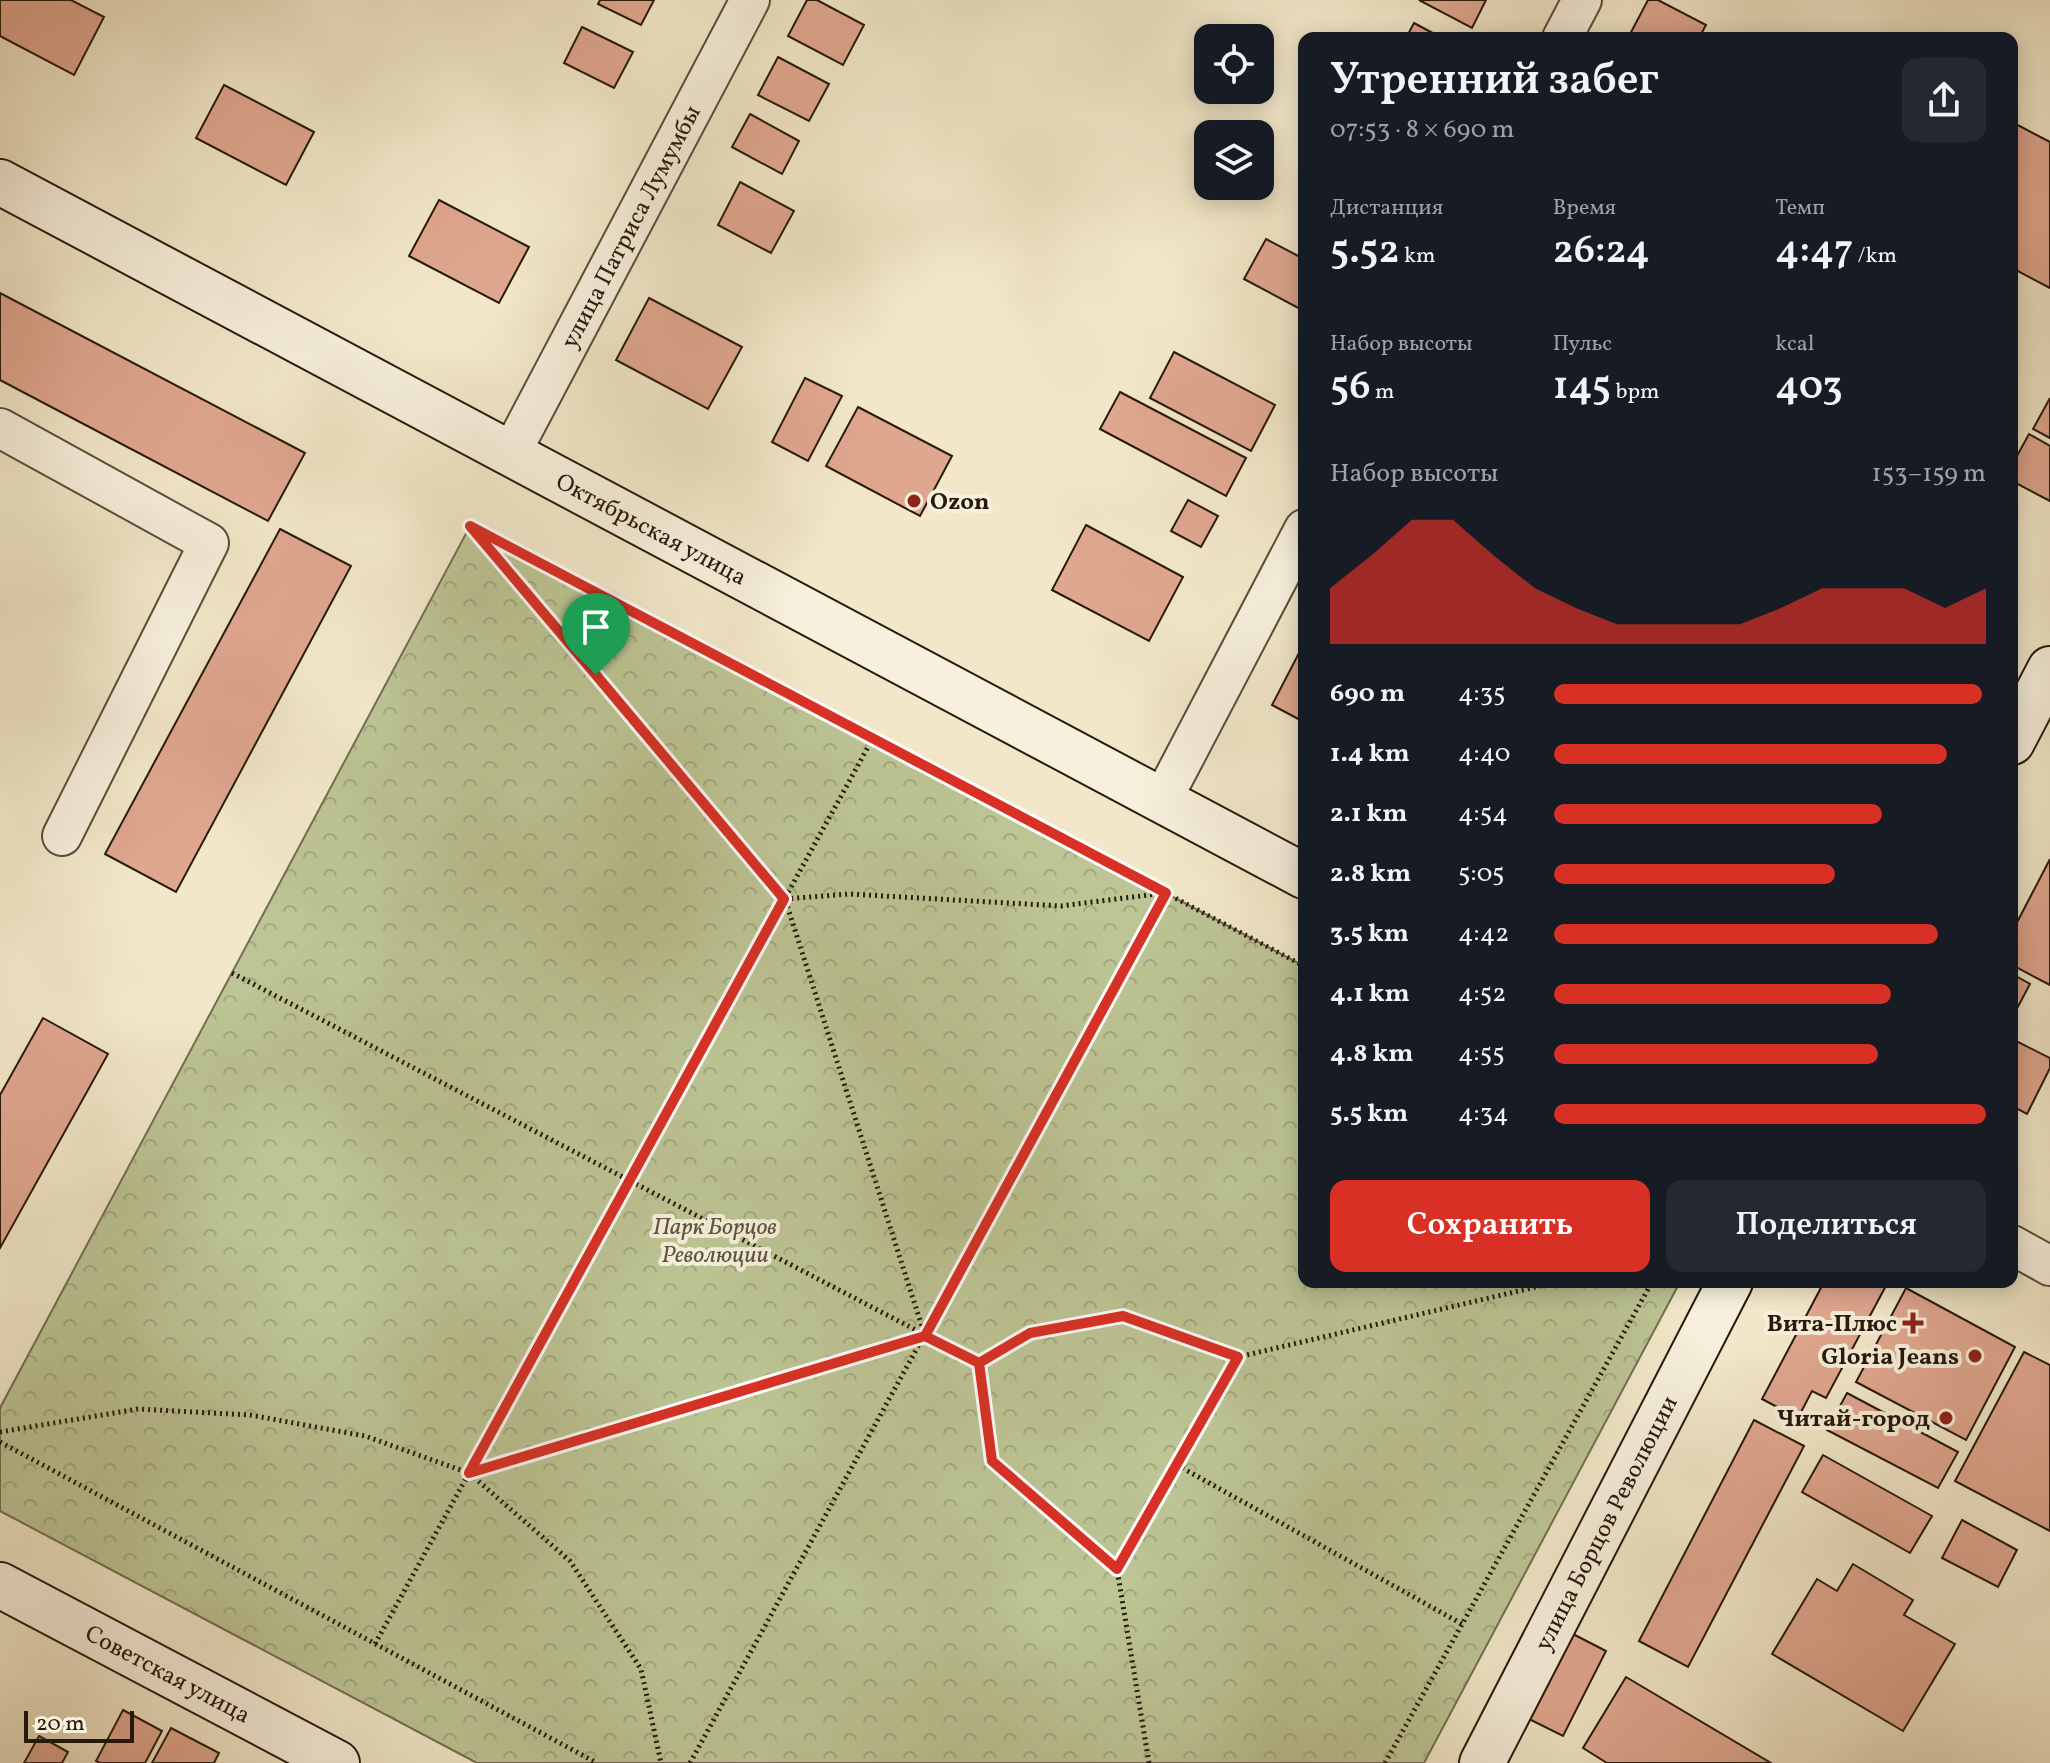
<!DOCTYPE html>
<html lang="ru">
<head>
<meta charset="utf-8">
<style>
  body { margin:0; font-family:Vollkorn,serif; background:#242831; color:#f1f3f6; height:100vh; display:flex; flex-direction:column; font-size:30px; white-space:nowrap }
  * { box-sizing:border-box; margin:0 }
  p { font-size:26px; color:#9ea1a6 }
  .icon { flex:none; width:44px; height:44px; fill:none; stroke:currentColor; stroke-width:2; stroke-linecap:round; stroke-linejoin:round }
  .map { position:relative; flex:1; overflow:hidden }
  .side { position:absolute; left:1298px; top:32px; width:720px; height:1256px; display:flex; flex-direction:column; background:#171b24; border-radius:16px; box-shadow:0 4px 20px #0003 }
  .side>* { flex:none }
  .controls { position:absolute; left:1194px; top:24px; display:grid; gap:16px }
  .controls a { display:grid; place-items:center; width:80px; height:80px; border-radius:16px; background:#171b24; box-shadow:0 4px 20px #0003; font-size:40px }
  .scale { position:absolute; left:24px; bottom:20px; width:110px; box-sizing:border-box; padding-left:8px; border:4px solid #28190a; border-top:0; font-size:22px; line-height:28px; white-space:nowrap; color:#28190a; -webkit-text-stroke:6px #f7f0dc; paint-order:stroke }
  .pin { position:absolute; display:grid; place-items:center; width:68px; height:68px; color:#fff; margin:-82px -34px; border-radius:50% 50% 50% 0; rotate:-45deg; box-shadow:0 0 8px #0007 }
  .pin .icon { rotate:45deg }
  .round { display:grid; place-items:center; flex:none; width:84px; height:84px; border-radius:16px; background:#242831 }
  .head { display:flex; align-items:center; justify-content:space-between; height:136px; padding:0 32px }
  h1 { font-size:44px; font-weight:600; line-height:60px }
  .metrics { display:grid; grid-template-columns:repeat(3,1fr); gap:12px; height:136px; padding:8px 32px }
  .metrics div { display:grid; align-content:center }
  .metrics b { font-size:40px; font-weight:600 }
  .metrics small { font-size:22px; font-weight:400 }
  .metrics p { font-size:22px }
  .chart { height:224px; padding:16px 32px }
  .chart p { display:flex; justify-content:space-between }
  .chart svg { width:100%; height:144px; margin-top:8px; fill:#d93025; opacity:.7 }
  .action { display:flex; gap:16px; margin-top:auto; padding:16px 32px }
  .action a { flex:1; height:92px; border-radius:16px; background:#d93025; color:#fff; font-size:32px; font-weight:600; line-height:92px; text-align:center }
  .action a+a { background:#242831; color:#f1f3f6 }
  ul { padding:0 32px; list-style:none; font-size:26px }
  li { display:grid; grid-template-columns:128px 96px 1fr; align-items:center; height:60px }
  li i { height:20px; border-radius:10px; background:#d93025 }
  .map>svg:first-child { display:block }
</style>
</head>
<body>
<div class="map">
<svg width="2050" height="1763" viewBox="0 0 2050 1763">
  <defs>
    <pattern id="forest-crowns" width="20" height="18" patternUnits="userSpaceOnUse" patternTransform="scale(2)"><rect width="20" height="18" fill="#bdc595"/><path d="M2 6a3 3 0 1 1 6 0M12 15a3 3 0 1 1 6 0" fill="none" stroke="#a2a97f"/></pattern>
  </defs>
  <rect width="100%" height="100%" fill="#f2e8c9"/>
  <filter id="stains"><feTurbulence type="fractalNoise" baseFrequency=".0025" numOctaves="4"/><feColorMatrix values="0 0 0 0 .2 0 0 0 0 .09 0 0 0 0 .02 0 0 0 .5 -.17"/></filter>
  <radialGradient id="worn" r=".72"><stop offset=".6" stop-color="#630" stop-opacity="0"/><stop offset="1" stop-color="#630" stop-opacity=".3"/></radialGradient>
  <polygon fill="url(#forest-crowns)" stroke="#726f50" stroke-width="2" points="470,526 1304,966 1304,1282 1680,1282 1424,1763 477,1763 0,1511 0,1408"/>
  <g fill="#e0a78f" stroke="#28190a" stroke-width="2">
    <polygon points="0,0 71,0 104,17 74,75 0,36"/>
    <polygon points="600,0 654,0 641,25 598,4"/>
    <polygon points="807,0 817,0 864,25 843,65 788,36"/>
    <polygon points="1419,0 1486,0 1472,28"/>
    <polygon points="1648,0 1658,0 1706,25 1699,38 1629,36"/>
    <polygon points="1414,23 1442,38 1406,38"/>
    <polygon points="582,27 633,52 614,88 564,63"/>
    <polygon points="778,57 829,84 809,121 758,95"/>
    <polygon points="224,85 314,132 286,185 196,138"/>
    <polygon points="750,114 799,141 782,174 732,147"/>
    <polygon points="2012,122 2050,142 2050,288 2012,268"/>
    <polygon points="740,182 794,211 771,253 718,225"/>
    <polygon points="439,200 529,247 499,303 409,256"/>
    <polygon points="1266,239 1304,259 1304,311 1244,279"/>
    <polygon points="0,293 305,453 268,521 0,380"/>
    <polygon points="649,298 742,347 708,409 616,360"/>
    <polygon points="1174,352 1275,405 1251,451 1150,398"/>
    <polygon points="805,378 842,396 808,461 772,442"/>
    <polygon points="1120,392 1246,458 1226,496 1100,429"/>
    <polygon points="2050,398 2050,438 2033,429"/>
    <polygon points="858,407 952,456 920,516 826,466"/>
    <polygon points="2029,434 2050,446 2050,501 2012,481 2012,465"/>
    <polygon points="1188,500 1218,516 1201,547 1171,531"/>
    <polygon points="1086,525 1183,577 1149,641 1052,590"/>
    <polygon points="280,529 351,566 176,892 105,854"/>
    <polygon points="1300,651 1304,653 1304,722 1272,705"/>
    <polygon points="2050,859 2050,985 2012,965 2012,932"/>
    <polygon points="2012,974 2030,984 2012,1018"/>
    <polygon points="43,1018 108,1054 0,1248 0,1095"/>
    <polygon points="2012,1039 2050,1058 2050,1068 2027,1114 2012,1106"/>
    <polygon points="1824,1282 1888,1282 1826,1398 1812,1391 1798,1418 1762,1399"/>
    <polygon points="1906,1288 2015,1347 1966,1440 1856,1382"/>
    <polygon points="2024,1352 2050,1365 2050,1531 1955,1481"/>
    <polygon points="1847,1393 1958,1452 1938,1488 1827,1430"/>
    <polygon points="1754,1420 1804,1446 1688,1667 1639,1641"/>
    <polygon points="1823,1455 1932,1516 1910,1553 1802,1492"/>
    <polygon points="1962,1520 2017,1550 1998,1587 1942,1558"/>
    <polygon points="1853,1564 1913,1600 1904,1615 1955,1644 1903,1731 1772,1654 1817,1579 1837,1591"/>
    <polygon points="1571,1633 1606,1651 1563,1736 1527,1718"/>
    <polygon points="1626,1677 1771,1763 1607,1763 1583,1748"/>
    <polygon points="123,1710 162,1731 145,1763 100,1763 96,1761"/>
    <polygon points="171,1728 219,1753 214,1763 152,1763"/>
    <polygon points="39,1736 68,1752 62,1763 24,1763"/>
  </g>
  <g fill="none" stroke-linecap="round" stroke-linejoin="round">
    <defs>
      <g id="street">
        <polyline points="1562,38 1582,0"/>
        <polyline points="0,428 209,543 62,836"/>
        <path id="s1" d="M511,453L750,0"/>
        <polyline points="1161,802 1304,529"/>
        <polyline points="2012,1245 2050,1266"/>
      </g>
      <g id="secondary">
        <path id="s2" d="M0,182L1304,876"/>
        <polyline points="2012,742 2050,669"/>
        <path id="s3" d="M0,1585L337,1763"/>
        <path id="s4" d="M1482,1763L1730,1282"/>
      </g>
    </defs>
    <use href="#street" stroke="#5a4d3a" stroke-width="42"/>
    <use href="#secondary" stroke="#28190a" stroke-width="48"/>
    <g stroke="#28190a" stroke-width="5" stroke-dasharray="2 4" stroke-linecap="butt">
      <polyline points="470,526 1304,966"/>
      <polyline points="472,528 784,899 849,894 1061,906 1165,893"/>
      <polyline points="232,973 979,1363 1030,1333 1123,1316 1238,1357 1557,1282"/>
      <polyline points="979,1363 992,1461 1117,1569"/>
      <polyline points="0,1432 138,1409 250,1415 365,1436 469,1473 570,1561 641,1669 661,1763"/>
      <polyline points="0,1442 597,1763"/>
      <polyline points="1177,1465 1462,1624"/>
      <polyline points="470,1473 925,1336 785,899"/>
      <polyline points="375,1644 873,738"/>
      <polyline points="690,1763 1166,893"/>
      <polyline points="1149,1763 1117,1569 1238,1357"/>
      <polyline points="1385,1763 1652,1282"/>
    </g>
    <use href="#street" stroke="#f7f0dc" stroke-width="38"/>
    <use href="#secondary" stroke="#f7f0dc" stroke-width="44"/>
  </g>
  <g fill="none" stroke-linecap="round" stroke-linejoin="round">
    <defs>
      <polyline id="route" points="596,675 784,899 469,1473 925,1336 979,1363 992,1461 1117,1569 1238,1357 1123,1316 1030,1333 979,1363 925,1336 1166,893 470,526 596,675"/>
    </defs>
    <use href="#route" stroke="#fff" stroke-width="16"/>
    <use href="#route" stroke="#d93025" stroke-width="10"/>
  </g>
  <g fill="#8f2418" stroke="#f7f0dc" stroke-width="3">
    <circle cx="914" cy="501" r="8"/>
    <path d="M1909 1311h8v8h8v8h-8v8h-8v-8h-8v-8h8z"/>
    <circle cx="1975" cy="1356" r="8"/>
    <circle cx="1946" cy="1418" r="8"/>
  </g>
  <g text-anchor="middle" stroke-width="8" stroke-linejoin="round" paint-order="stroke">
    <g font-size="24" fill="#28190a" stroke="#f7f0dc">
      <text dy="8" stroke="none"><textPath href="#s1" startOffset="256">улица Патриса Лумумбы</textPath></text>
      <text dy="8" stroke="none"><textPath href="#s2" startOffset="738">Октябрьская улица</textPath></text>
      <text dy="8" stroke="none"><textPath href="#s4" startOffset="270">улица Борцов Революции</textPath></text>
      <text dy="8" stroke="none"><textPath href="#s3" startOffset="190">Советская улица</textPath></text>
    </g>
    <g font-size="24" font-weight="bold" fill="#28190a" stroke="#f7f0dc" text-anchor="end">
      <text x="930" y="509" text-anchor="start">Ozon</text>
      <text x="1897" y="1331">Вита-Плюс</text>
      <text x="1959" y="1364">Gloria Jeans</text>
      <text x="1930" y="1426">Читай-город</text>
    </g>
    <g font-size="24" font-style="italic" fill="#5c553b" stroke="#f7f0dc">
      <text x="715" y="1234">Парк Борцов<tspan x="715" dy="28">Революции</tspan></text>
    </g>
  </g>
  <rect width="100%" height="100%" filter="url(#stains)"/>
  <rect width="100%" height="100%" fill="url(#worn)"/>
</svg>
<div class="controls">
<a><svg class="icon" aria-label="locate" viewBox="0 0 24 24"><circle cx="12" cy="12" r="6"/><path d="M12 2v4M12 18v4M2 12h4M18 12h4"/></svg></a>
<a><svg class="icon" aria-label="layers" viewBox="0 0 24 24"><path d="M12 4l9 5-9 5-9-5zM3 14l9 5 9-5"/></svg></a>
</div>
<div class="scale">20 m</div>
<div class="pin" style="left:596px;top:675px;background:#1e9e55"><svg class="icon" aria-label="arrive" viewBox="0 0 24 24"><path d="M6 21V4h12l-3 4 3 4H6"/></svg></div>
<section class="side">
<div class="head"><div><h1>Утренний забег</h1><p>07:53 · 8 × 690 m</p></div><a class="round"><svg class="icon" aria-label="share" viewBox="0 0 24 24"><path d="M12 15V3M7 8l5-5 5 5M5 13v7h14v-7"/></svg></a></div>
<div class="metrics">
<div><p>Дистанция</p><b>5.52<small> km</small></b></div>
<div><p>Время</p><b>26:24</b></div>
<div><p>Темп</p><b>4:47<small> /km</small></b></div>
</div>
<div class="metrics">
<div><p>Набор высоты</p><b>56<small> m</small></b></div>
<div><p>Пульс</p><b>145<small> bpm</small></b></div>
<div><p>kcal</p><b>403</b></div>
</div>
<div class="chart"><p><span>Набор высоты</span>153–159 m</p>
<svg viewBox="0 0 160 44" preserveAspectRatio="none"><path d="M0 44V27L10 17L20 6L30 6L40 17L50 27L60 33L70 38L80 38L90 38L100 38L110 33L120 27L130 27L140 27L150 33L160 27V44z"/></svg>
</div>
<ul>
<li><b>690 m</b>4:35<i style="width:99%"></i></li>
<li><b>1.4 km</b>4:40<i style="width:91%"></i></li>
<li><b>2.1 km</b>4:54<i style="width:76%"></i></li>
<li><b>2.8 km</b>5:05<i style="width:65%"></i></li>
<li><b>3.5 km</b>4:42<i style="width:89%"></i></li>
<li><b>4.1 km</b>4:52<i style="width:78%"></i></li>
<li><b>4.8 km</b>4:55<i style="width:75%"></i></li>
<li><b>5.5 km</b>4:34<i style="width:100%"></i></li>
</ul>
<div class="action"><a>Сохранить</a><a>Поделиться</a></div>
</section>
</div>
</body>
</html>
